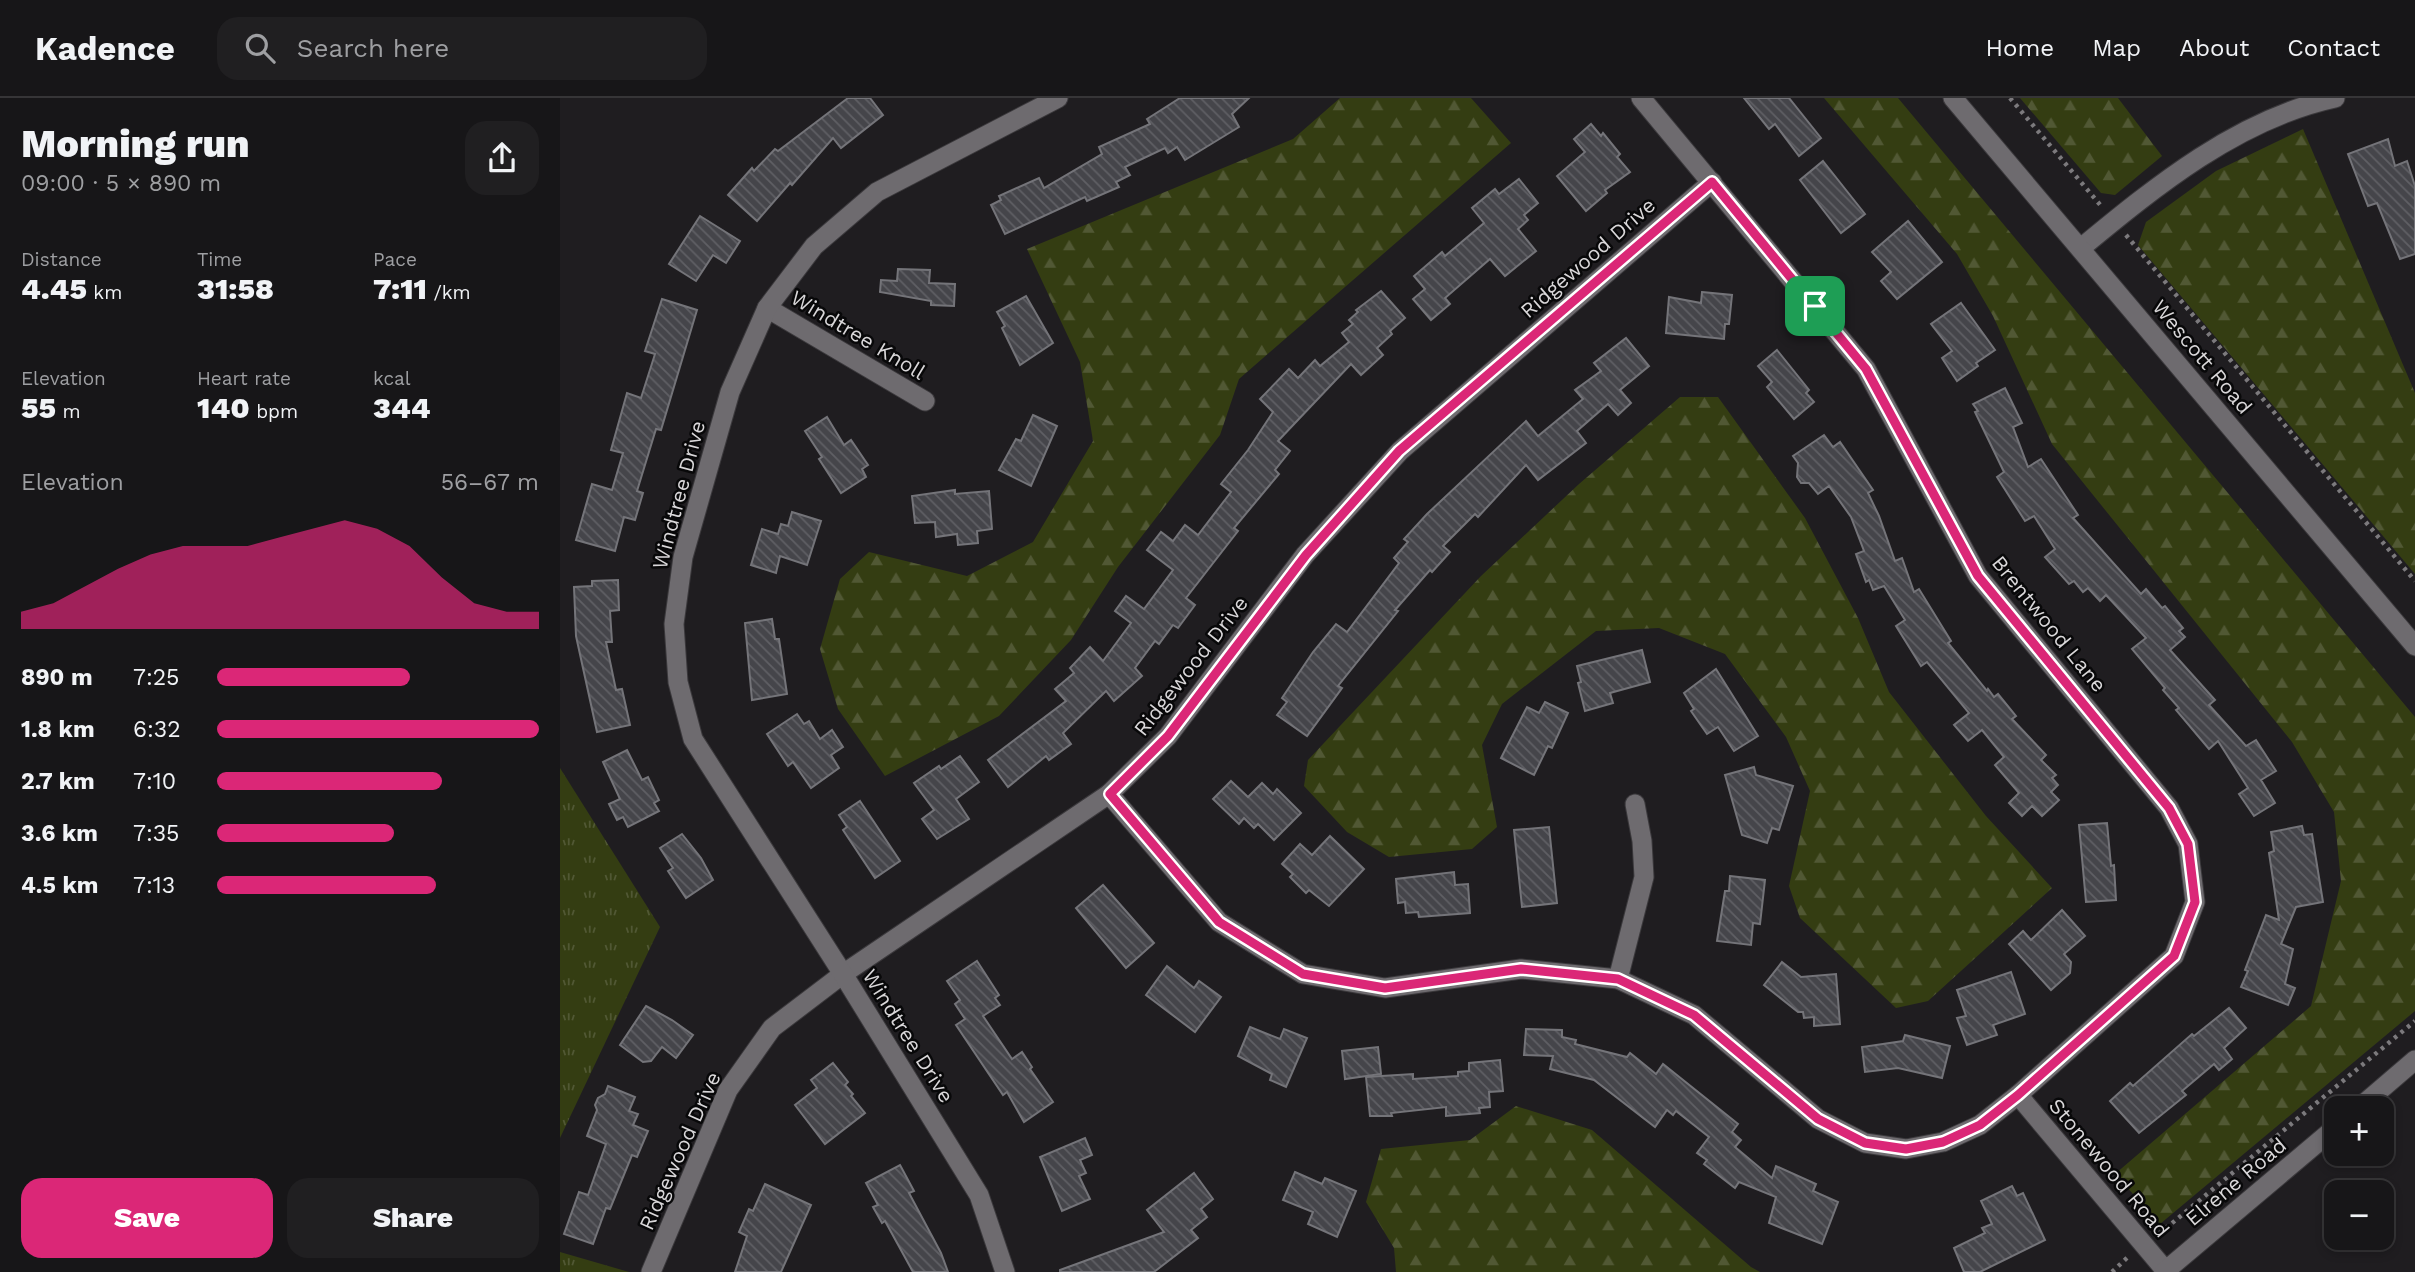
<!DOCTYPE html>
<html lang="en">
<head>
<meta charset="utf-8">
<style>
  body { margin:0; font-family:"Work Sans",sans-serif; background:#201f21; color:#f1f3f6; height:100vh; display:flex; flex-direction:column; font-size:26px; white-space:nowrap }
  * { box-sizing:border-box; margin:0 }
  p { font-size:23px; color:#9e9fa2 }
  .icon { flex:none; width:38px; height:38px; fill:none; stroke:currentColor; stroke-width:2; stroke-linecap:round; stroke-linejoin:round }
  .map { position:relative; flex:1; overflow:hidden }
  .details { display:flex; flex-direction:column; background:#171618; width:560px }
  .details>* { flex:none }
  .buttons { position:absolute; left:1764px; top:998px; display:grid; gap:14px }
  .buttons a { display:grid; place-items:center; width:70px; height:70px; border-radius:14px; background:#171618; box-shadow:0 4px 10px #0003,0 0 0 2px #363537; font-size:35px }
  .pin { position:absolute; display:grid; place-items:center; width:60px; height:60px; color:#fff; margin:-30px; border-radius:14px; box-shadow:0 4px 10px #0006 }
  .round { display:grid; place-items:center; flex:none; width:74px; height:74px; border-radius:21px; background:#201f21 }
  .summary { display:flex; align-items:center; justify-content:space-between; height:119px; padding:0 21px }
  h1 { font-size:38px; font-weight:800; line-height:52px }
  .metrics { display:grid; grid-template-columns:repeat(3,1fr); gap:10px; height:119px; padding:7px 21px }
  .metrics div { display:grid; align-content:center }
  .metrics b { font-size:30px; font-weight:800 }
  .metrics small { font-size:19px; font-weight:400 }
  .metrics p { font-size:19px }
  .chart { height:196px; padding:14px 21px }
  .chart p { display:flex; justify-content:space-between }
  .chart svg { width:100%; height:126px; margin-top:7px; fill:#db2777; opacity:.7 }
  .button { display:flex; gap:14px; margin-top:auto; padding:14px 21px }
  .button a { flex:1; height:80px; border-radius:21px; background:#db2777; color:#fff; font-size:28px; font-weight:800; line-height:80px; text-align:center }
  .button a+a { background:#201f21; color:#f1f3f6 }
  ul { padding:0 21px; list-style:none; font-size:23px }
  li { display:grid; grid-template-columns:112px 84px 1fr; align-items:center; height:52px }
  li i { height:18px; border-radius:9px; background:#db2777 }
  header { display:flex; align-items:center; gap:42px; box-sizing:border-box; height:98px; padding:0 35px; background:#171618; border-bottom:2px solid #363537 }
  header strong { font-size:33px }
  nav { display:flex; gap:38px; margin-inline-start:auto; font-size:24px }
  .search { width:490px; height:63px; background:#201f21; display:flex; align-items:center; gap:18px; box-sizing:border-box; padding:0 24px; border-radius:21px; color:#9e9fa2; font-size:26px }
  main { display:flex; flex:1; min-height:0 }
  .map>svg:first-child { display:block }
</style>
</head>
<body>
<header>
<strong>Kadence</strong>
<div class="search"><svg class="icon" aria-label="search" viewBox="0 0 24 24"><circle cx="10" cy="10" r="6"/><path d="M15 15l6 6"/></svg>Search here</div>
<nav><a>Home</a><a>Map</a><a>About</a><a>Contact</a></nav>
</header>
<main>
<section class="details">
<div class="summary"><div><h1>Morning run</h1><p>09:00 · 5 × 890 m</p></div><a class="round"><svg class="icon" aria-label="share" viewBox="0 0 24 24"><path d="M12 15V3M7 8l5-5 5 5M5 13v7h14v-7"/></svg></a></div>
<div class="metrics">
<div><p>Distance</p><b>4.45<small> km</small></b></div>
<div><p>Time</p><b>31:58</b></div>
<div><p>Pace</p><b>7:11<small> /km</small></b></div>
</div>
<div class="metrics">
<div><p>Elevation</p><b>55<small> m</small></b></div>
<div><p>Heart rate</p><b>140<small> bpm</small></b></div>
<div><p>kcal</p><b>344</b></div>
</div>
<div class="chart"><p><span>Elevation</span>56–67 m</p>
<svg viewBox="0 0 160 44" preserveAspectRatio="none"><path d="M0 44V38L10 35L20 29L30 23L40 18L50 15L60 15L70 15L80 12L90 9L100 6L110 9L120 15L130 26L140 35L150 38L160 38V44z"/></svg>
</div>
<ul>
<li><b>890 m</b>7:25<i style="width:60%"></i></li>
<li><b>1.8 km</b>6:32<i style="width:100%"></i></li>
<li><b>2.7 km</b>7:10<i style="width:70%"></i></li>
<li><b>3.6 km</b>7:35<i style="width:55%"></i></li>
<li><b>4.5 km</b>7:13<i style="width:68%"></i></li>
</ul>
<div class="button"><a>Save</a><a>Share</a></div>
</section>
<div class="map">
<svg width="1855" height="1174" viewBox="0 0 1855 1174">
  <defs>
    <pattern id="forest-firs" width="22" height="20" patternUnits="userSpaceOnUse" patternTransform="scale(1.75)"><rect width="22" height="20" fill="#343d12"/><path d="M5 1l3.5 6h-7zM16 11l3.5 6h-7z" fill="#515834"/></pattern>
    <pattern id="park-tufts" width="24" height="20" patternUnits="userSpaceOnUse" patternTransform="scale(1.75)"><rect width="24" height="20" fill="#343d12"/><path d="M3 7l-1-3M5 7V3M7 7l1-3M15 17l-1-3M17 17v-4M19 17l1-3" fill="none" stroke="#515834"/></pattern>
    <pattern id="building-back-hatch" width="6" height="6" patternUnits="userSpaceOnUse" patternTransform="scale(1.75)"><rect width="6" height="6" fill="#45454a"/><path d="M-1 5l2 2M0 0l6 6M5-1l2 2" fill="none" stroke="#5f5f64"/></pattern>
  </defs>
  <rect width="100%" height="100%" fill="#1f1d20"/>
  <g fill="url(#forest-firs)">
    <polygon points="780,0 911,0 951,45 679,281 660,337 558,469 511,542 439,618 325,678 278,611 260,551 280,481 309,454 407,478 473,444 533,343 520,264 467,151 733,41"/>
    <polygon points="1264,0 1338,0 1855,619 1855,913 1600,1126 1555,1076 1751,908 1781,783 1774,714 1732,644 1492,346 1433,218 1397,156"/>
    <polygon points="1460,0 1558,0 1602,58 1555,97 1541,95"/>
    <polygon points="1743,31 1855,295 1855,476 1578,147 1586,124 1656,73"/>
    <polygon points="1120,299 1158,299 1245,420 1298,520 1329,594 1426,718 1492,790 1368,903 1336,910 1240,820 1229,788 1250,693 1226,639 1165,556 1099,530 1036,533 942,606 922,647 937,729 912,751 829,759 787,734 744,688 748,662 921,478 1019,386"/>
    <polygon points="956,1008 1032,1032 1191,1169 1200,1174 836,1174 834,1150 806,1104 821,1051 910,1042"/>
  </g>
  <g fill="url(#park-tufts)">
    <polygon points="0,670 100,829 0,1040"/>
    <polygon points="0,1154 69,1174 0,1174"/>
  </g>
  <g fill="url(#building-back-hatch)" stroke="#747479" stroke-width="2">
    <polygon points="288,0 310,0 323,17 281,50 273,40 232,87 230,85 197,123 168,97 192,70 194,73 215,51 218,53"/>
    <polygon points="620,0 689,0 672,16 679,29 625,62 617,49 608,55 605,50 565,69 570,77 556,84 559,89 527,103 525,99 445,136 431,107 441,102 439,98 479,80 484,90 542,56 539,49 590,26 587,21"/>
    <polygon points="1184,0 1229,0 1261,40 1239,58 1215,26 1209,31"/>
    <polygon points="1031,26 1041,38 1043,35 1060,56 1057,59 1070,74 1045,92 1047,95 1026,113 997,78 1025,54 1014,41"/>
    <polygon points="1828,41 1835,68 1847,63 1855,88 1855,156 1840,161 1817,105 1808,108 1788,56"/>
    <polygon points="1263,63 1305,116 1281,135 1240,82"/>
    <polygon points="959,81 978,105 964,117 968,122 958,131 976,153 945,178 930,161 885,200 890,206 871,222 853,201 865,191 854,178 882,154 885,158 924,125 912,110 935,91 939,96"/>
    <polygon points="140,118 180,143 166,165 153,157 136,183 109,166"/>
    <polygon points="1348,123 1382,164 1337,201 1321,183 1331,174 1312,154"/>
    <polygon points="338,171 370,172 369,185 395,186 394,208 371,207 371,203 320,194 321,182 337,183"/>
    <polygon points="821,193 845,220 830,233 832,236 817,250 823,257 801,277 791,266 718,343 730,353 715,372 719,376 674,430 678,433 626,500 635,507 618,530 613,527 599,546 595,543 575,570 582,578 554,603 546,593 503,635 511,646 489,662 486,658 448,689 428,662 506,603 495,591 514,575 510,570 530,549 543,563 571,525 555,513 566,498 584,511 613,472 587,452 601,434 613,443 625,427 638,437 671,394 661,386 688,352 713,314 700,301 729,271 738,280 755,262 760,268 789,244 782,235 793,226 789,222 798,214 796,212"/>
    <polygon points="1142,194 1172,197 1169,226 1165,226 1164,241 1106,235 1109,199 1141,205"/>
    <polygon points="466,198 493,245 460,267 442,230 445,228 437,214"/>
    <polygon points="102,201 137,212 101,332 96,331 77,393 83,395 75,422 64,419 55,453 16,442 32,386 52,392 63,355 51,352 67,295 81,300 95,256 85,253"/>
    <polygon points="1401,205 1435,252 1416,265 1418,268 1397,283 1382,260 1392,253 1371,226"/>
    <polygon points="1066,240 1089,268 1060,292 1071,305 1058,317 1048,306 1017,333 1026,345 978,382 966,367 918,419 915,416 883,448 890,454 872,474 870,472 835,512 838,513 778,588 782,590 747,638 717,617 727,604 722,600 753,554 776,526 787,534 839,465 834,460 848,444 844,441 867,416 966,323 978,338 1023,301 1015,292 1041,273 1034,265"/>
    <polygon points="1217,252 1249,292 1246,295 1254,304 1234,321 1207,289 1212,284 1198,268"/>
    <polygon points="1445,290 1462,325 1453,329 1468,369 1481,361 1518,417 1513,420 1581,496 1586,491 1602,510 1605,508 1623,530 1619,533 1625,539 1610,552 1655,602 1649,607 1686,648 1696,642 1716,673 1701,682 1715,705 1694,718 1679,696 1688,690 1658,643 1649,651 1616,612 1619,610 1603,592 1605,590 1572,551 1586,540 1546,497 1540,503 1528,490 1523,494 1514,483 1509,486 1485,459 1495,451 1474,418 1465,423 1437,379 1444,374 1415,314 1418,313 1413,306"/>
    <polygon points="473,317 497,328 471,388 439,372 456,341 461,343"/>
    <polygon points="267,319 284,347 291,342 308,367 302,371 306,379 281,395 259,361 262,359 245,333"/>
    <polygon points="1264,337 1273,349 1280,344 1313,392 1308,395 1319,418 1335,463 1342,460 1354,494 1359,491 1391,543 1388,545 1427,593 1428,591 1434,599 1438,596 1456,618 1452,621 1486,657 1481,662 1496,677 1492,680 1498,687 1491,694 1499,702 1482,718 1472,708 1462,718 1449,705 1459,695 1435,667 1444,659 1422,632 1408,643 1394,627 1409,615 1367,564 1361,568 1336,528 1345,522 1324,488 1313,492 1309,482 1306,484 1296,456 1304,453 1291,419 1269,388 1258,396 1249,385 1241,385 1237,379 1238,365 1233,358"/>
    <polygon points="395,392 395,396 429,393 432,431 417,433 418,445 398,447 397,436 376,439 375,424 355,425 352,398"/>
    <polygon points="232,414 261,423 247,467 220,458 216,475 191,467 202,431 218,436 221,426 228,428"/>
    <polygon points="58,482 59,512 50,513 52,544 46,544 56,592 62,591 70,627 37,634 16,538 14,489 32,488 32,483"/>
    <polygon points="212,521 215,541 219,541 227,596 192,602 185,525"/>
    <polygon points="1082,552 1090,584 1050,595 1053,605 1025,613 1018,585 1021,584 1017,568"/>
    <polygon points="1156,571 1198,638 1174,653 1158,629 1147,636 1131,613 1134,611 1124,595"/>
    <polygon points="985,604 1008,615 992,650 988,648 974,677 941,660 967,609 979,615"/>
    <polygon points="237,616 244,626 249,623 260,641 272,632 283,649 271,657 279,670 251,690 233,664 228,668 207,636"/>
    <polygon points="67,652 82,682 88,679 99,702 94,705 99,713 68,729 63,719 57,722 49,706 60,701 43,664"/>
    <polygon points="400,658 419,684 396,701 409,721 377,741 362,721 374,712 354,685 379,668 381,671"/>
    <polygon points="1194,669 1196,677 1233,688 1219,732 1212,730 1207,745 1182,737 1165,677"/>
    <polygon points="671,683 688,699 702,685 713,696 717,691 741,715 714,742 698,726 694,730 684,720 679,726 653,701"/>
    <polygon points="300,703 340,763 315,780 283,732 287,729 279,717"/>
    <polygon points="1547,725 1551,768 1554,767 1556,802 1526,804 1519,727"/>
    <polygon points="1742,728 1744,737 1752,736 1763,804 1736,809 1721,846 1733,851 1725,886 1735,890 1728,907 1681,889 1688,873 1685,872 1706,817 1719,822 1709,755 1714,753 1711,734"/>
    <polygon points="989,729 997,805 962,809 954,732"/>
    <polygon points="122,736 141,760 153,782 126,800 108,773 113,770 100,750"/>
    <polygon points="770,738 804,771 769,808 749,792 746,795 730,779 733,776 722,766 740,746 752,757"/>
    <polygon points="894,774 895,787 908,786 910,815 859,819 858,814 846,815 845,804 838,805 836,781"/>
    <polygon points="1170,778 1205,782 1200,826 1193,825 1191,847 1157,843 1165,793 1169,793"/>
    <polygon points="543,787 594,845 566,870 516,810"/>
    <polygon points="1502,812 1525,838 1504,856 1511,864 1510,875 1491,892 1449,846 1463,833 1471,842"/>
    <polygon points="417,863 439,897 435,900 440,907 423,918 452,961 462,954 472,969 470,971 493,1004 464,1024 447,994 443,997 396,927 405,921 395,906 400,902 387,883"/>
    <polygon points="1222,864 1241,879 1276,876 1280,926 1254,928 1254,919 1244,920 1243,914 1238,914 1204,887"/>
    <polygon points="607,868 634,890 639,883 661,899 635,934 586,897"/>
    <polygon points="1451,874 1465,916 1433,927 1437,937 1407,947 1397,920 1406,918 1397,892"/>
    <polygon points="86,908 112,922 133,937 116,960 102,949 91,963 83,964 60,947"/>
    <polygon points="1669,910 1686,930 1664,950 1672,961 1659,972 1654,966 1622,993 1626,997 1579,1035 1550,1003 1570,985 1573,988 1632,936 1634,938"/>
    <polygon points="690,929 720,941 724,931 747,940 726,989 710,982 712,976 678,958"/>
    <polygon points="966,931 1002,932 1002,939 1016,942 1015,946 1067,959 1070,955 1096,976 1103,966 1178,1026 1172,1034 1181,1042 1175,1049 1212,1080 1216,1068 1256,1086 1253,1093 1278,1104 1262,1146 1209,1125 1216,1099 1179,1084 1175,1090 1144,1066 1147,1062 1137,1055 1149,1039 1116,1013 1113,1017 1107,1012 1095,1029 1034,982 990,971 993,958 964,957"/>
    <polygon points="1345,937 1390,948 1382,980 1338,970 1305,974 1302,949 1343,943"/>
    <polygon points="818,949 821,976 785,981 782,953"/>
    <polygon points="940,962 943,993 929,994 930,1009 919,1010 920,1015 886,1018 886,1009 831,1015 832,1018 810,1018 806,979 853,976 853,981 898,978 898,974 909,973 909,965"/>
    <polygon points="273,965 288,984 285,987 293,996 291,998 305,1015 265,1046 235,1007 257,990 251,982"/>
    <polygon points="48,988 75,999 69,1013 78,1016 73,1027 88,1033 77,1059 72,1057 50,1111 46,1110 33,1146 4,1136 19,1094 28,1097 46,1046 27,1038 37,1012 35,1007 38,1000 45,996"/>
    <polygon points="525,1040 532,1057 520,1062 526,1075 519,1078 530,1101 502,1113 480,1059"/>
    <polygon points="340,1067 354,1093 349,1095 381,1155 388,1174 353,1174 325,1123 322,1125 313,1109 318,1107 306,1085"/>
    <polygon points="735,1074 762,1086 765,1080 796,1093 777,1139 748,1126 753,1114 723,1102"/>
    <polygon points="634,1075 653,1101 641,1111 647,1119 631,1132 638,1140 594,1174 500,1174 500,1172 604,1134 587,1112"/>
    <polygon points="205,1086 251,1107 221,1174 175,1174 187,1138 179,1134 189,1111 193,1113"/>
    <polygon points="1452,1088 1457,1098 1463,1095 1485,1142 1420,1174 1404,1174 1394,1150 1425,1135 1422,1130 1432,1126 1421,1103"/>
  </g>
  <g fill="none" stroke-linecap="round" stroke-linejoin="round">
    <defs>
      <g id="minor">
        <path d="M1521,150C1596,88 1678,21 1775,0"/>
        <polyline points="207,210 365,303"/>
        <polyline points="549,696 659,824 743,876 825,890 961,871 1058,881 1134,917 1258,1021 1305,1045 1346,1051 1383,1044 1420,1027 1458,997 1614,858 1635,804 1628,746 1609,710 1418,478 1306,271 1081,0"/>
        <polyline points="1058,881 1084,779 1082,743 1075,706"/>
        <polyline points="1458,997 1606,1173"/>
        <polyline points="91,1174 168,992 212,930 283,876 549,696 608,638 745,457 840,353 1152,84"/>
        <polyline points="445,1174 419,1097 283,876 133,641 118,584 114,526 123,459 170,294 207,210 254,148 317,94 498,0"/>
      </g>
      <g id="tertiary">
        <polyline points="1393,0 1855,548"/>
        <polyline points="1799,1010 1855,962"/>
        <polyline points="1604,1174 1776,1029"/>
      </g>
    </defs>
    <use href="#minor" stroke="#3b393c" stroke-width="21"/>
    <use href="#tertiary" stroke="#3b393c" stroke-width="21"/>
    <g stroke="#7c7a7d" stroke-width="4.5" stroke-dasharray="3.5 5" stroke-linecap="butt">
      <polyline points="1450,0 1542,109"/>
      <polyline points="1566,137 1855,483"/>
      <polyline points="1599,1136 1855,923"/>
      <polyline points="1552,1174 1569,1158"/>
    </g>
    <use href="#minor" stroke="#6e6b6f" stroke-width="19"/>
    <use href="#tertiary" stroke="#6e6b6f" stroke-width="19"/>
  </g>
  <g fill="none" stroke-linecap="round" stroke-linejoin="round">
    <defs>
      <polygon id="route" points="1152,84 1306,271 1418,478 1609,710 1628,746 1635,804 1614,858 1458,997 1420,1027 1383,1044 1346,1051 1305,1045 1258,1021 1134,917 1058,881 961,871 825,890 743,876 659,824 550,696 608,638 746,457 839,353"/>
    </defs>
    <use href="#route" stroke="#fff" stroke-width="14"/>
    <use href="#route" stroke="#db2777" stroke-width="9"/>
  </g>
  <g text-anchor="middle" stroke-width="5" stroke-linejoin="round" paint-order="stroke">
    <g font-size="21" fill="#d9d7d9" stroke="#080809">
      <text transform="translate(1028 160) rotate(-41)" y="7">Ridgewood Drive</text>
      <text transform="translate(298 237) rotate(31)" y="7">Windtree Knoll</text>
      <text transform="translate(1642 259) rotate(50)" y="7">Wescott Road</text>
      <text transform="translate(119 397) rotate(-75)" y="7">Windtree Drive</text>
      <text transform="translate(1489 526) rotate(51)" y="7">Brentwood Lane</text>
      <text transform="translate(631 568) rotate(-52)" y="7">Ridgewood Drive</text>
      <text transform="translate(348 938) rotate(58)" y="7">Windtree Drive</text>
      <text transform="translate(120 1053) rotate(-66)" y="7">Ridgewood Drive</text>
      <text transform="translate(1549 1070) rotate(50)" y="7">Stonewood Road</text>
      <text transform="translate(1676 1084) rotate(-40)" y="7">Elrene Road</text>
    </g>
  </g>
</svg>
<div class="buttons">
<a>+</a>
<a>−</a>
</div>
<div class="pin" style="left:1255px;top:208px;background:#1e9e55"><svg class="icon" aria-label="arrive" viewBox="0 0 24 24"><path d="M6 21V4h12l-3 4 3 4H6"/></svg></div>
</div>
</main>
</body>
</html>
